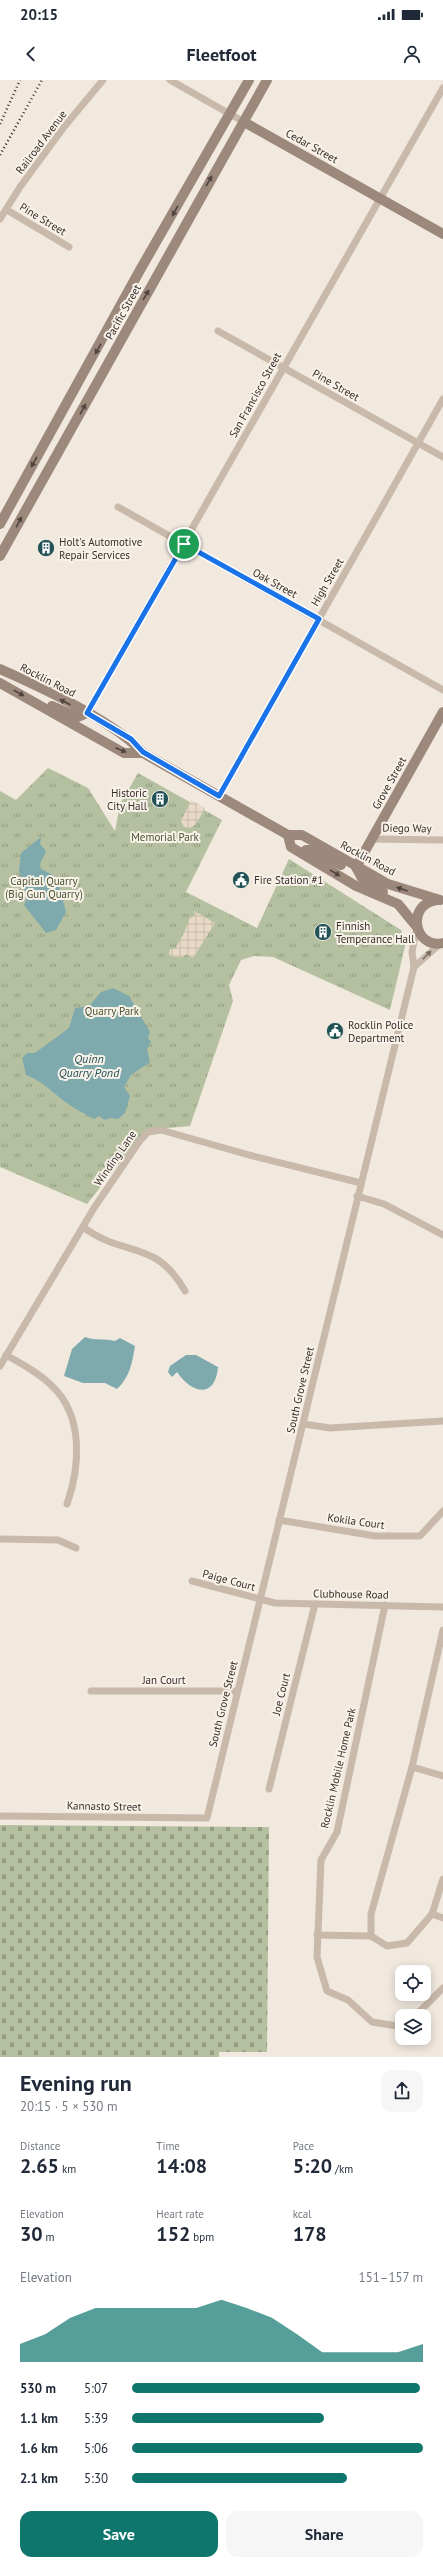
<!DOCTYPE html>
<html lang="en">
<head>
<meta charset="utf-8">
<style>
  body { margin:0; font-family:"PT Sans",sans-serif; background:#f6f6f7; color:#1f2937; height:100vh; display:flex; flex-direction:column; font-size:15px; white-space:nowrap }
  * { box-sizing:border-box; margin:0 }
  p { font-size:13px; color:#747a83 }
  .icon { flex:none; width:22px; height:22px; fill:none; stroke:currentColor; stroke-width:2; stroke-linecap:round; stroke-linejoin:round }
  .map { position:relative; height:1977px; overflow:hidden }
  .side { display:flex; flex-direction:column; background:#fff; flex:1 }
  .side>* { flex:none }
  .buttons { position:absolute; left:395px; top:1885px; display:grid; gap:8px }
  .buttons a { display:grid; place-items:center; width:36px; height:36px; border-radius:8px; background:#fff; box-shadow:0 2px 10px #0003; font-size:20px }
  .pin { position:absolute; display:grid; place-items:center; width:34px; height:34px; color:#fff; margin:-17px; border:2px solid #fff; border-radius:50%; box-shadow:0 1px 4px #0007 }
  .round { display:grid; place-items:center; flex:none; width:42px; height:42px; border-radius:12px; background:#f6f6f7 }
  .headline { display:flex; align-items:center; justify-content:space-between; height:68px; padding:0 20px }
  h1 { font-size:22px; font-weight:700; line-height:30px }
  .metrics { display:grid; grid-template-columns:repeat(3,1fr); gap:6px; height:68px; padding:4px 20px }
  .metrics div { display:grid; align-content:center }
  .metrics b { font-size:20px; font-weight:700 }
  .metrics small { font-size:11px; font-weight:400 }
  .metrics p { font-size:11px }
  .chart { height:112px; padding:8px 20px }
  .chart p { display:flex; justify-content:space-between }
  .chart svg { width:100%; height:72px; margin-top:4px; fill:#0f766e; opacity:.7 }
  .primary-button { display:flex; gap:8px; margin-top:auto; padding:8px 20px }
  .primary-button a { flex:1; height:46px; border-radius:12px; background:#0f766e; color:#fff; font-size:16px; font-weight:700; line-height:46px; text-align:center }
  .primary-button a+a { background:#f6f6f7; color:#1f2937 }
  ul { padding:0 20px; list-style:none; font-size:13px }
  li { display:grid; grid-template-columns:64px 48px 1fr; align-items:center; height:30px }
  li i { height:10px; border-radius:5px; background:#0f766e }
  .status { display:flex; justify-content:space-between; align-items:center; height:28px; padding:0 20px; background:#fff; direction:ltr }
  .status svg { height:11px; fill:currentColor }
  header { display:flex; justify-content:space-between; align-items:center; height:52px; padding:0 20px; background:#fff; font-size:18px; font-weight:700 }
  .map>svg:first-child { display:block }
</style>
</head>
<body>
<div class="status"><b>20:15</b><svg viewBox="0 0 49 12"><path d="M0 12V9h3v3zM5 12V6h3v6zM10 12V3h3v9zM15 12V0h3v12zM26 1h20v11H26zM47 4h2v5h-2z"/></svg></div>
<header><svg class="icon" aria-label="back" viewBox="0 0 24 24"><path d="M15 5l-7 7 7 7"/></svg>Fleetfoot<svg class="icon" aria-label="person" viewBox="0 0 24 24"><circle cx="12" cy="8" r="4"/><path d="M4 21q1-7 8-7t8 7"/></svg></header>
<div class="map">
<svg width="443" height="1977" viewBox="0 0 443 1977">
  <defs>
    <pattern id="grass-tufts" width="24" height="20" patternUnits="userSpaceOnUse"><rect width="24" height="20" fill="#b4c09f"/><path d="M3 7l-1-3M5 7V3M7 7l1-3M15 17l-1-3M17 17v-4M19 17l1-3" fill="none" stroke="#939c82"/></pattern>
    <pattern id="cemetery-stones" width="16" height="16" patternUnits="userSpaceOnUse"><rect width="16" height="16" fill="#b4c09f"/><path d="M2 7V4a2 2 0 0 1 4 0v3zM10 15v-3a2 2 0 0 1 4 0v3z" fill="#939c82"/></pattern>
    <pattern id="plaza-grid" width="8" height="8" patternUnits="userSpaceOnUse"><rect width="8" height="8" fill="#e8dac6"/><path d="M0 4h8M4 0v8" fill="none" stroke="#c8bbaa"/></pattern>
  </defs>
  <rect width="100%" height="100%" fill="#f1e8de"/>
  <polygon fill="url(#grass-tufts)" points="48,688 88,708 115,751 120,724 138,693 222,740 186,812 257,848 289,779 401,850 406,862 390,930 273,877 254,876 241,880 229,905 233,921 190,1046 146,1050 87,1124 0,1087 0,711 16,720"/>
  <polygon fill="url(#cemetery-stones)" points="0,1745 269,1747 267,1972 219,1972 219,1977 0,1977"/>
  <g fill="url(#plaza-grid)">
    <polygon points="191,720 205,728 196,744 189,749 184,747 181,741"/>
    <polygon points="194,831 215,843 193,878 186,874 183,877 173,877 169,874 170,869 175,869 184,853 190,838 195,835"/>
  </g>
  <g fill="#7eaaad">
    <polygon points="41,757 40,764 46,771 40,784 41,789 53,795 53,801 58,801 66,832 56,850 46,853 24,825 27,817 19,791 21,773"/>
    <path d="M113,908L129,916L150,952L148,958L151,962L147,969L150,982L131,995L124,1007L130,1016L125,1033L118,1039L110,1038L105,1040L99,1036L94,1039C84,1033 73,1028 64,1021C52,1012 41,1000 26,995L22,978L27,973H35L69,948L75,928L89,926L101,912Z"/>
    <path d="M85,1257C96,1261 105,1258 115,1261L120,1258L135,1266C132,1283 130,1297 117,1309L105,1303H83L64,1296L72,1269Z"/>
    <path d="M186,1275H196L218,1287C215,1320 191,1313 177,1292L172,1297L168,1292L170,1286Z"/>
  </g>
  <g fill="none" stroke-linecap="round" stroke-linejoin="round">
    <g stroke="#c9b9aa" stroke-width="7">
      <polyline points="170,0 244,42"/>
      <polyline points="7,130 69,167"/>
      <polyline points="0,139 20,107 64,47 103,0"/>
      <polyline points="218,251 443,377"/>
      <polyline points="118,427 443,610"/>
      <polyline points="87,633 443,8"/>
      <polyline points="219,716 443,319"/>
      <polyline points="371,759 443,760"/>
      <polyline points="414,887 440,864"/>
      <polyline points="357,1116 384,1124 443,1155"/>
      <path d="M83,1147C124,1178 155,1158 185,1211"/>
      <path d="M6,1275C22,1284 39,1293 52,1306C84,1336 80,1387 67,1424"/>
      <polyline points="0,1286 94,1128 139,1062 148,1052 161,1050 249,1075 361,1103"/>
      <polyline points="304,1344 330,1348 443,1341"/>
      <polyline points="279,1440 375,1456 420,1456 443,1431"/>
      <polyline points="0,1459 58,1460 76,1468"/>
      <polyline points="192,1501 275,1523 443,1527"/>
      <polyline points="385,1525 337,1752 321,1780 317,1877 327,1911 348,1920 372,1942 397,1946 402,1944"/>
      <polyline points="443,1550 412,1687 371,1834 371,1856 387,1866 407,1863 432,1834 443,1799"/>
      <polyline points="91,1611 237,1611"/>
      <polyline points="412,1687 443,1696"/>
      <polyline points="269,1709 315,1524"/>
      <polyline points="0,1736 207,1738 414,887 412,872 417,847"/>
      <polyline points="432,1834 443,1838"/>
      <polyline points="317,1855 371,1856"/>
      <polyline points="415,1936 443,1908"/>
    </g>
    <g stroke="#9d887c" stroke-width="10">
      <polyline points="244,42 443,154"/>
      <polyline points="0,444 140,190 249,0"/>
      <polyline points="0,476 267,0"/>
      <path d="M0,589C41,607 114,641 143,673L288,755H302L388,804L440,820"/>
      <polyline points="0,603 124,673 143,673"/>
      <polyline points="52,626 78,637 87,633"/>
      <polyline points="288,755 291,767 356,806 398,824 417,847"/>
      <polyline points="302,773 306,770 312,770 341,785"/>
      <polyline points="356,787 443,632"/>
      <polyline points="356,787 362,798 383,812"/>
      <path d="M438,820C405,823 414,870 443,863"/>
    </g>
    <g stroke="#372e29" stroke-width="2.5" stroke-dasharray="1 3" stroke-linecap="butt">
      <polyline points="0,44 20,0"/>
      <polyline points="0,75 42,0"/>
    </g>
  </g>
  <defs><path id="oneway-solid" d="M-6-.8H1V-3.2L6.5 0L1 3.2V.8H-6Z"/></defs>
  <g fill="#50443e">
    <use href="#oneway-solid" transform="translate(209 101) rotate(-60)"/>
    <use href="#oneway-solid" transform="translate(175 131) rotate(119)"/>
    <use href="#oneway-solid" transform="translate(146 215) rotate(-60)"/>
    <use href="#oneway-solid" transform="translate(98 269) rotate(119)"/>
    <use href="#oneway-solid" transform="translate(83 329) rotate(-61)"/>
    <use href="#oneway-solid" transform="translate(34 382) rotate(119)"/>
    <use href="#oneway-solid" transform="translate(19 442) rotate(-62)"/>
    <use href="#oneway-solid" transform="translate(19 613) rotate(29)"/>
    <use href="#oneway-solid" transform="translate(65 622) rotate(-153)"/>
    <use href="#oneway-solid" transform="translate(121 670) rotate(23)"/>
    <use href="#oneway-solid" transform="translate(335 793) rotate(31)"/>
    <use href="#oneway-solid" transform="translate(402 809) rotate(-161)"/>
  </g>
  <use fill="#796d63" href="#oneway-solid" transform="translate(427 875) rotate(-45)"/>
  <g fill="none" stroke-linecap="round" stroke-linejoin="round">
    <defs>
      <polygon id="route" points="184,464 319,539 219,716 143,672 131,659 87,633"/>
    </defs>
    <use href="#route" stroke="#fff" stroke-width="8"/>
    <use href="#route" stroke="#1a73e8" stroke-width="5"/>
  </g>
  <defs>
    <symbol id="building-disc" viewBox="-11 -11 22 22"><circle r="9.5" fill="#215256" stroke="#f9f2ea"/><path d="M-4-6H4V6H1V3H-1V6H-4ZM-2.5-4.3h1.7v1.8h-1.7ZM.8-4.3h1.7v1.8H.8ZM-2.5-1h1.7V.8h-1.7ZM.8-1h1.7V.8H.8Z" fill="#fff"/></symbol>
    <symbol id="civic-disc" viewBox="-11 -11 22 22"><circle r="9.5" fill="#215256" stroke="#f9f2ea"/><path d="M-.6-6.5H3V-4.5H.6V-3L4-1V1h2V6H-6V1h2V-1L-.6-3ZM-1.2 2.5V6h2.4V2.5Z" fill="#fff"/></symbol>
  </defs>
  <g fill-rule="evenodd">
    <use href="#building-disc" x="36" y="458" width="20" height="20"/>
    <use href="#building-disc" x="150" y="709" width="20" height="20"/>
    <use href="#civic-disc" x="231" y="790" width="20" height="20"/>
    <use href="#building-disc" x="313" y="842" width="20" height="20"/>
    <use href="#civic-disc" x="325" y="941" width="20" height="20"/>
  </g>
  <g text-anchor="middle" stroke-width="4" stroke-linejoin="round" paint-order="stroke">
    <g font-size="11" fill="#372e29" stroke="#f9f2ea">
      <text transform="translate(41 62) rotate(-53)" y="4">Railroad Avenue</text>
      <text transform="translate(312 66) rotate(29)" y="4">Cedar Street</text>
      <text transform="translate(43 139) rotate(31)" y="4">Pine Street</text>
      <text transform="translate(123 232) rotate(-61)" y="4">Pacific Street</text>
      <text transform="translate(336 305) rotate(30)" y="4">Pine Street</text>
      <text transform="translate(255 315) rotate(-61)" y="4">San Francisco Street</text>
      <text transform="translate(327 502) rotate(-60)" y="4">High Street</text>
      <text transform="translate(275 503) rotate(29)" y="4">Oak Street</text>
      <text transform="translate(48 600) rotate(27)" y="4">Rocklin Road</text>
      <text transform="translate(389 703) rotate(-61)" y="4">Grove Street</text>
      <text transform="translate(407 748) rotate(1)" y="4">Diego Way</text>
      <text transform="translate(368 778) rotate(28)" y="4">Rocklin Road</text>
      <text transform="translate(115 1078) rotate(-55)" y="4">Winding Lane</text>
      <text transform="translate(300 1310) rotate(-77)" y="4">South Grove Street</text>
      <text transform="translate(356 1441) rotate(8)" y="4">Kokila Court</text>
      <text transform="translate(229 1500) rotate(15)" y="4">Paige Court</text>
      <text transform="translate(351 1514) rotate(1)" y="4">Clubhouse Road</text>
      <text x="164" y="1604">Jan Court</text>
      <text transform="translate(281 1614) rotate(-76)" y="4">Joe Court</text>
      <text transform="translate(223 1624) rotate(-76)" y="4">South Grove Street</text>
      <text transform="translate(338 1688) rotate(-77)" y="4">Rocklin Mobile Home Park</text>
      <text transform="translate(104 1726) rotate(1)" y="4">Kannasto Street</text>
    </g>
    <g font-size="11" fill="#372e29" stroke="#f9f2ea" text-anchor="start">
      <text x="59" y="466">Holt's Automotive<tspan x="59" dy="13">Repair Services</tspan></text>
      <text x="147" y="717" text-anchor="end">Historic<tspan x="147" dy="13">City Hall</tspan></text>
      <text x="254" y="804">Fire Station #1</text>
      <text x="336" y="850">Finnish<tspan x="336" dy="13">Temperance Hall</tspan></text>
      <text x="348" y="949">Rocklin Police<tspan x="348" dy="13">Department</tspan></text>
    </g>
    <g font-size="11" fill="#46542e" stroke="#f9f2ea">
      <text x="165" y="761">Memorial Park</text>
      <text x="44" y="805">Capital Quarry<tspan x="44" dy="13">(Big Gun Quarry)</tspan></text>
      <text x="112" y="935">Quarry Park</text>
    </g>
    <g font-size="12" font-style="italic" fill="#215256" stroke="#f9f2ea">
      <text x="89" y="983">Quinn<tspan x="89" dy="14">Quarry Pond</tspan></text>
    </g>
  </g>
</svg>
<div class="buttons">
<a><svg class="icon" aria-label="locate" viewBox="0 0 24 24"><circle cx="12" cy="12" r="6"/><path d="M12 2v4M12 18v4M2 12h4M18 12h4"/></svg></a>
<a><svg class="icon" aria-label="layers" viewBox="0 0 24 24"><path d="M12 4l9 5-9 5-9-5zM3 14l9 5 9-5"/></svg></a>
</div>
<div class="pin" style="left:184px;top:464px;background:#1e9e55"><svg class="icon" aria-label="arrive" viewBox="0 0 24 24"><path d="M6 21V4h12l-3 4 3 4H6"/></svg></div>
</div>
<section class="side">
<div class="headline"><div><h1>Evening run</h1><p>20:15 · 5 × 530 m</p></div><a class="round"><svg class="icon" aria-label="share" viewBox="0 0 24 24"><path d="M12 15V3M7 8l5-5 5 5M5 13v7h14v-7"/></svg></a></div>
<div class="metrics">
<div><p>Distance</p><b>2.65<small> km</small></b></div>
<div><p>Time</p><b>14:08</b></div>
<div><p>Pace</p><b>5:20<small> /km</small></b></div>
</div>
<div class="metrics">
<div><p>Elevation</p><b>30<small> m</small></b></div>
<div><p>Heart rate</p><b>152<small> bpm</small></b></div>
<div><p>kcal</p><b>178</b></div>
</div>
<div class="chart"><p><span>Elevation</span>151–157 m</p>
<svg viewBox="0 0 160 44" preserveAspectRatio="none"><path d="M0 44V33L10 27L20 17L30 11L40 11L50 11L60 11L70 11L80 6L90 11L100 17L110 27L120 38L130 38L140 38L150 38L160 33V44z"/></svg>
</div>
<ul>
<li><b>530 m</b>5:07<i style="width:99%"></i></li>
<li><b>1.1 km</b>5:39<i style="width:66%"></i></li>
<li><b>1.6 km</b>5:06<i style="width:100%"></i></li>
<li><b>2.1 km</b>5:30<i style="width:74%"></i></li>
</ul>
<div class="primary-button"><a>Save</a><a>Share</a></div>
</section>
</body>
</html>
